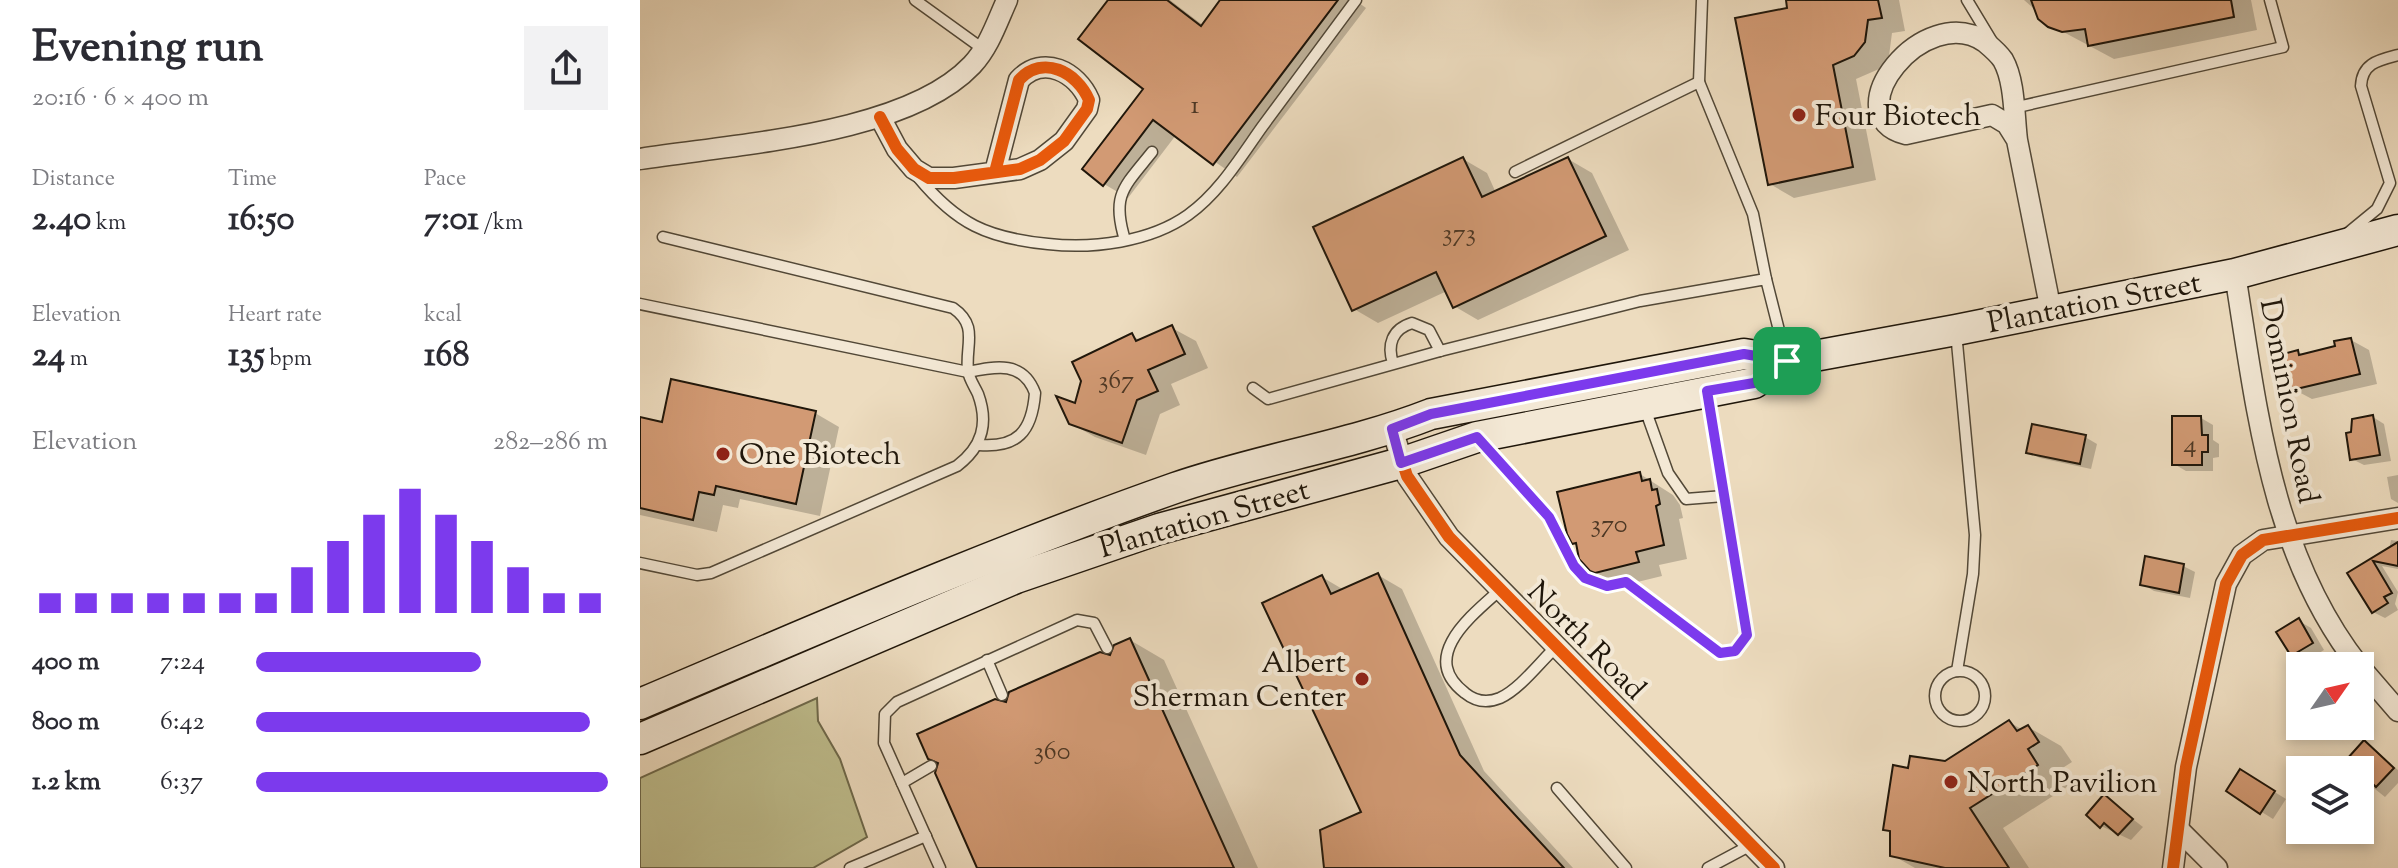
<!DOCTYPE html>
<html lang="en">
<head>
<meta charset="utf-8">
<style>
  body { margin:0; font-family:"Sorts Mill Goudy",serif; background:#f2f2f3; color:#2b2b33; height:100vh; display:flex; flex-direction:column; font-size:30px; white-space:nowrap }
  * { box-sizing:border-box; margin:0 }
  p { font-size:26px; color:#7c7c81 }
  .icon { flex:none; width:44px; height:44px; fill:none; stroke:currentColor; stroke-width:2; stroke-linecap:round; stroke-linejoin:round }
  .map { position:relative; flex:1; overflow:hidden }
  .panel { display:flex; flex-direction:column; background:#fff; width:640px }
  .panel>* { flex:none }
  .needle { width:52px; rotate:56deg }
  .fabs { position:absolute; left:1646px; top:652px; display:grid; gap:16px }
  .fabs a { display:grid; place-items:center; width:88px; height:88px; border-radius:0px; background:#fff; box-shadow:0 4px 12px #0003; font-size:40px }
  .pin { position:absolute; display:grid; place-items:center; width:68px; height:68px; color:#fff; margin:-34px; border-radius:16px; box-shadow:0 4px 12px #0006 }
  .round { display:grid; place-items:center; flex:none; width:84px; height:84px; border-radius:0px; background:#f2f2f3 }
  .head { display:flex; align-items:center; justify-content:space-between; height:136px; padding:0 32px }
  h1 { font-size:44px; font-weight:800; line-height:60px }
  .figures { display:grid; grid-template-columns:repeat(3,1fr); gap:12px; height:136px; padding:8px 32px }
  .figures div { display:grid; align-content:center }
  .figures b { font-size:34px; font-weight:800 }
  .figures small { font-size:22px; font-weight:400 }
  .figures p { font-size:22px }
  .chart { height:224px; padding:16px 32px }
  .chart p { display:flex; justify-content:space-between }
  .chart svg { width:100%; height:144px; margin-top:8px; stroke:#7c3aed; stroke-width:6 }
  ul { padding:0 32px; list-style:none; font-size:26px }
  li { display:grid; grid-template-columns:128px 96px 1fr; align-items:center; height:60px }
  li i { height:20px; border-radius:10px; background:#7c3aed }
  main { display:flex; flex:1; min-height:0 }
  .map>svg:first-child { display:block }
</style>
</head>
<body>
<main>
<section class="panel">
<div class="head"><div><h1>Evening run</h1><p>20:16 · 6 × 400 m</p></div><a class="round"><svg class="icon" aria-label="share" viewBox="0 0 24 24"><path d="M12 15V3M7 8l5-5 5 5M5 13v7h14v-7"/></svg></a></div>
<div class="figures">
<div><p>Distance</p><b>2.40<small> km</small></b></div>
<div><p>Time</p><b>16:50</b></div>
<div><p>Pace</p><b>7:01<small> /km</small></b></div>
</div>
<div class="figures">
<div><p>Elevation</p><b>24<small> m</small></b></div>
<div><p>Heart rate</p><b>135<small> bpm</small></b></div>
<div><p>kcal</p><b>168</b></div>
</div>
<div class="chart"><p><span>Elevation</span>282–286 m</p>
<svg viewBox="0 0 160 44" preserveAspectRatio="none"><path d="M5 44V38M15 44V38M25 44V38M35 44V38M45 44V38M55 44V38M65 44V38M75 44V30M85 44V22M95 44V14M105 44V6M115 44V14M125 44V22M135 44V30M145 44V38M155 44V38"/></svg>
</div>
<ul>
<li><b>400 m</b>7:24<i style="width:64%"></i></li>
<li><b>800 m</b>6:42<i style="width:95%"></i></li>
<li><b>1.2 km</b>6:37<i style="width:100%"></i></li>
</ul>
</section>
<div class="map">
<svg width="1758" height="868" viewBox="0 0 1758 868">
  <rect width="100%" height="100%" fill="#eddcbf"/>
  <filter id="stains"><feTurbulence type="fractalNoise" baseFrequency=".0025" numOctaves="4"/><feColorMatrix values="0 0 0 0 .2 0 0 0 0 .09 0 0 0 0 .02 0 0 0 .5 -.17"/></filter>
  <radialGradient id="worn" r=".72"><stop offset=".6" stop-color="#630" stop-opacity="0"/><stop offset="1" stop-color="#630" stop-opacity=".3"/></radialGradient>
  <polygon fill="#bfbe8e" stroke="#6f6a4c" stroke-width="2" points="177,698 178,721 200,759 227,837 173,868 0,868 0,778"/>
  <g fill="#0003">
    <polygon points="470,0 530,0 564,26 583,0 715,0 726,8 597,177 536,135 488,198 464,184 506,89"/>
    <polygon points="1148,0 1259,0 1265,31 1252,33 1249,56 1239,69 1216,79 1236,180 1154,198 1130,184"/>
    <polygon points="1384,0 1611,0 1617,30 1474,59 1416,28"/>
    <polygon points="823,159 847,173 856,193 928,159 952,173 989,250 838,320 814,306 807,291 738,323 714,309"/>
    <polygon points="532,328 556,341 568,368 531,384 540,405 520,414 506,455 455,437 430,423 437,405 492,336 502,341"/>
    <polygon points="1711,340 1729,350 1737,384 1672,399 1653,389 1658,352 1664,355 1698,347"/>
    <polygon points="175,413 199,427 180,516 100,499 98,508 83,505 77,532 0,515 0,419 24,424"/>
    <polygon points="1733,417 1744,424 1751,461 1724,465 1712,459"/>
    <polygon points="1561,418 1573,425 1573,440 1579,444 1579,457 1573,458 1573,471 1546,471 1534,464"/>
    <polygon points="1445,437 1457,444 1451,469 1400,458 1388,452"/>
    <polygon points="1000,474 1033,495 1040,505 1043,518 1039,519 1047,559 1019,565 1022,576 981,586 951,570 938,545 933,542"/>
    <polygon points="1758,475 1758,503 1751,499 1747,477"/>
    <polygon points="1751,540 1758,541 1758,569 1742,566 1758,592 1755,604 1758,610 1745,618 1733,612 1710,574 1749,550"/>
    <polygon points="1543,566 1555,572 1550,598 1514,591 1502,584"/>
    <polygon points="738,575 762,589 844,771 933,868 687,868 724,813 682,577 704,590"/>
    <polygon points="1659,621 1671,628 1684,650 1664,662 1652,655"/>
    <polygon points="490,640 524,660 618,868 341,868 367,704 471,658"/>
    <polygon points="1369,722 1383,730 1388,727 1421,746 1432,762 1421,769 1430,785 1363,828 1389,868 1275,868 1252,855 1252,833 1245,829 1270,770 1305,763"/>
    <polygon points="1725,743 1758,770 1758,783 1745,797 1720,777 1720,770 1712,770 1705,763"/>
    <polygon points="1612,778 1646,799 1633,819 1588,791"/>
    <polygon points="1464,797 1503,827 1491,840 1461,826"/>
  </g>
  <g fill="#d29a74" stroke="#1f160a" stroke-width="2">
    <polygon points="468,0 527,0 561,26 580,0 698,0 573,165 513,120 463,186 442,169 503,89 438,39"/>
    <polygon points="1146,0 1238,0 1242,18 1228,20 1225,42 1214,56 1193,65 1213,167 1128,185 1095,18 1147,8"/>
    <polygon points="1391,0 1591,0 1594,17 1448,46 1445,29 1422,32 1408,27 1398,19"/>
    <polygon points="823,157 842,197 928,157 966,236 813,308 796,272 712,311 673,227"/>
    <polygon points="532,325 545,354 508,370 518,391 497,400 482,443 429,424 416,396 435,403 441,381 432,362 492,333 496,341"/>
    <polygon points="1711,338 1720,374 1652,390 1643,354 1658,350 1659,355 1695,346 1694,341"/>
    <polygon points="31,379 176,411 156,504 76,486 74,495 59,492 53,520 0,508 0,417 22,422"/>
    <polygon points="1733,415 1740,455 1710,460 1706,433 1711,432 1712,419"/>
    <polygon points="1532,416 1561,416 1562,435 1568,435 1568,452 1562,452 1562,465 1532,465"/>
    <polygon points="1392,424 1446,435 1440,464 1386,453"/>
    <polygon points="1000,472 1002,481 1010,479 1012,490 1017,489 1020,504 1016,506 1024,545 996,552 999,562 955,573 950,571 939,559 936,543 932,544 927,534 917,492"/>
    <polygon points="1758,542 1758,566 1733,561 1752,593 1744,597 1748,603 1732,613 1707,573"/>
    <polygon points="1505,556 1544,564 1539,593 1500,585"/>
    <polygon points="738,573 820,755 924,868 684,868 680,830 721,812 622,603 682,575 691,594"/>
    <polygon points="1659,618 1673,643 1651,656 1636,632"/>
    <polygon points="490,638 594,868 337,868 295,773 298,763 288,759 277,734 355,699 366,702 369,692 460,652 470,655 474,645"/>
    <polygon points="1369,720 1377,731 1388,725 1399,742 1388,749 1398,765 1330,808 1369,868 1305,868 1250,856 1250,831 1243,830 1253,765 1268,768 1270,756 1305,761"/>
    <polygon points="1724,740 1754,768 1736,787 1707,759"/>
    <polygon points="1600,769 1635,791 1620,814 1586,791"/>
    <polygon points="1464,794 1493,819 1478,835 1464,823 1460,828 1446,815"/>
  </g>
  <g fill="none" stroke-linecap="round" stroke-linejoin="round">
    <defs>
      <g id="lane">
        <polyline points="275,0 343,49"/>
        <polyline points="1327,0 1353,43"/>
        <polyline points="1059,82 1062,0"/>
        <polyline points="1373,108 1643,47 1630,0"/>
        <polyline points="875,172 1059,82 1113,214 1126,279"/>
        <path d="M278,177C317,224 347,238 408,244C453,249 510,242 548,215C579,193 600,158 622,127C653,85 685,42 716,0"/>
        <path d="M1709,232L1737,209L1750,183L1721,86C1722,63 1739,60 1758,55"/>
        <path d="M485,240C471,195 484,187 512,152"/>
        <path d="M0,304L328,372C357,366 383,361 395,393C392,432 377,448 339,445"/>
        <polyline points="1316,332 1335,535 1333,574 1317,671"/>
        <path d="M753,363C747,345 752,329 772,323L789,330L800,351"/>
        <polyline points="613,388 628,399 800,351 1000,301 1126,279 1146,358"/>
        <polyline points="1004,406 1028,473 1046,499 1084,496"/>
        <polyline points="841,441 909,517 934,566 945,578 967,586 986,582 1080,653 1095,651 1107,635 1068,397"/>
        <path d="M0,563L57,575L71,573L317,466C342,447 349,424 338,394C335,387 329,379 328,371C325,345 339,326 313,308L23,237"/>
        <path d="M860,590C831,616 778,657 825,693C836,702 848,703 860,698C880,689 900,662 916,647"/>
        <polyline points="347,660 362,695"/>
        <circle cx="1320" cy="696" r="25"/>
        <polyline points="262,783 291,766"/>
        <polyline points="917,788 986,868"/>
        <polyline points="210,868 286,836"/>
        <polyline points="300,868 244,743 245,714 257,702 437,620 454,623 467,648"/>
        <polyline points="1068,868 1111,845"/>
      </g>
      <g id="street">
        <path d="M240,117L257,149L274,169L289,178H314L380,169L400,160L424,141L447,109L449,100C437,72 403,54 379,80L355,172"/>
        <path d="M1377,140C1374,116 1375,81 1363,60C1359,54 1351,47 1345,42C1284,0 1193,116 1266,134L1352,115L1367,124L1377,140L1411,311"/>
        <path d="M0,159C94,144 266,135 332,65C349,47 357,22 367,0"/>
        <path d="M1595,274C1617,410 1631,554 1719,666"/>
        <polyline points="752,429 767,476 809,537 1134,868"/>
        <polyline points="1720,667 1758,711"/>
        <polyline points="1540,831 1577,868"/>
        <polyline points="1533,868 1546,767 1586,584 1602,555 1623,540 1758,518"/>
      </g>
      <g id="secondary">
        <path d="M0,704C177,629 353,552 535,488C619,459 709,446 791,414L1104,354L1147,361L1316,330L1595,274L1758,230"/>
        <polyline points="0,739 376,578 519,529 761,463 837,437 1114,383 1147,361"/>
      </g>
    </defs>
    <use href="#lane" stroke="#524837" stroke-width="13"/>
    <use href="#street" stroke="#524837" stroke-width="23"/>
    <use href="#secondary" stroke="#1f160a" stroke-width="33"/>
    <use href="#lane" stroke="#f3e8d5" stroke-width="10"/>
    <use href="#street" stroke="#f3e8d5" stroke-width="20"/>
    <use href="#secondary" stroke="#f3e8d5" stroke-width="30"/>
    <defs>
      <g id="cycleway">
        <path d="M240,117L257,149L274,169L289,178H314L380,169L400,160L424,141L447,109L449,100C437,72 403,54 379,80L355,172"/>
        <polyline points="752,429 767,476 809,537 1134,868"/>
        <polyline points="1533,868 1546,767 1586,584 1602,555 1623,540 1758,518"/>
      </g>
    </defs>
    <use href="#cycleway" stroke="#f3e8d5" stroke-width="17"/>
    <use href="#cycleway" stroke="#e8590c" stroke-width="12"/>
  </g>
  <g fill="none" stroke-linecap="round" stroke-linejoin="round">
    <defs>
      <polygon id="route" points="1104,354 1147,361 1114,383 1067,391 1107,635 1095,651 1080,653 986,582 967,586 945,578 934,566 909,517 837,437 761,463 752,429 791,414"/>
    </defs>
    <use href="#route" stroke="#fff" stroke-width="16"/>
    <use href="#route" stroke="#7c3aed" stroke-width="10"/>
  </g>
  <g fill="#8f2418" stroke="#f3e8d5" stroke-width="3">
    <circle cx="1159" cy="115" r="8"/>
    <circle cx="83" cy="454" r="8"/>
    <circle cx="722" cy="679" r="8"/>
    <circle cx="1311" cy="782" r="8"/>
  </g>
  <g text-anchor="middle" stroke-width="8" stroke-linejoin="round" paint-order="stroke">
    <g font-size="26" fill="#4c3724">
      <text x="555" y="113">1</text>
      <text x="819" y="241">373</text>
      <text x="476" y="388">367</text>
      <text x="1550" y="452">4</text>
      <text x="969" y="532">370</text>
      <text x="412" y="759">360</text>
    </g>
    <g font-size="30" fill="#1f160a" stroke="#f3e8d5" text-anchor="start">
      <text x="1175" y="125">Four Biotech</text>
      <text x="99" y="464">One Biotech</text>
      <text x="706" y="672" text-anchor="end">Albert<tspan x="706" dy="34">Sherman Center</tspan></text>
      <text x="1327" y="792">North Pavilion</text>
    </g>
    <g font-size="30" fill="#1f160a" stroke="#f3e8d5">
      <text transform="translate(1454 302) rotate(-11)" y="10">Plantation Street</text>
      <text transform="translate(1650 401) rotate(79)" y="10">Dominion Road</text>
      <text transform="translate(564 518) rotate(-16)" y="10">Plantation Street</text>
      <text transform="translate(947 640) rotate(45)" y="10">North Road</text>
    </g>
  </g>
  <rect width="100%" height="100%" filter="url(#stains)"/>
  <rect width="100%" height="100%" fill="url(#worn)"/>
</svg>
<div class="fabs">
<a><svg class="needle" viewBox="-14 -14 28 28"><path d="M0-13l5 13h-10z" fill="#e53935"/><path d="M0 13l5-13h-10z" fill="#7c7c81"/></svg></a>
<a><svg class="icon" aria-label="layers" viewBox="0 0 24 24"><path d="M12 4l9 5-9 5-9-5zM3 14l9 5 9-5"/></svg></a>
</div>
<div class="pin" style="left:1147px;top:361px;background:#1e9e55"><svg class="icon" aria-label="arrive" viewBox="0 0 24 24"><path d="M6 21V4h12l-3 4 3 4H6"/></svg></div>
</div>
</main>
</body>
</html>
